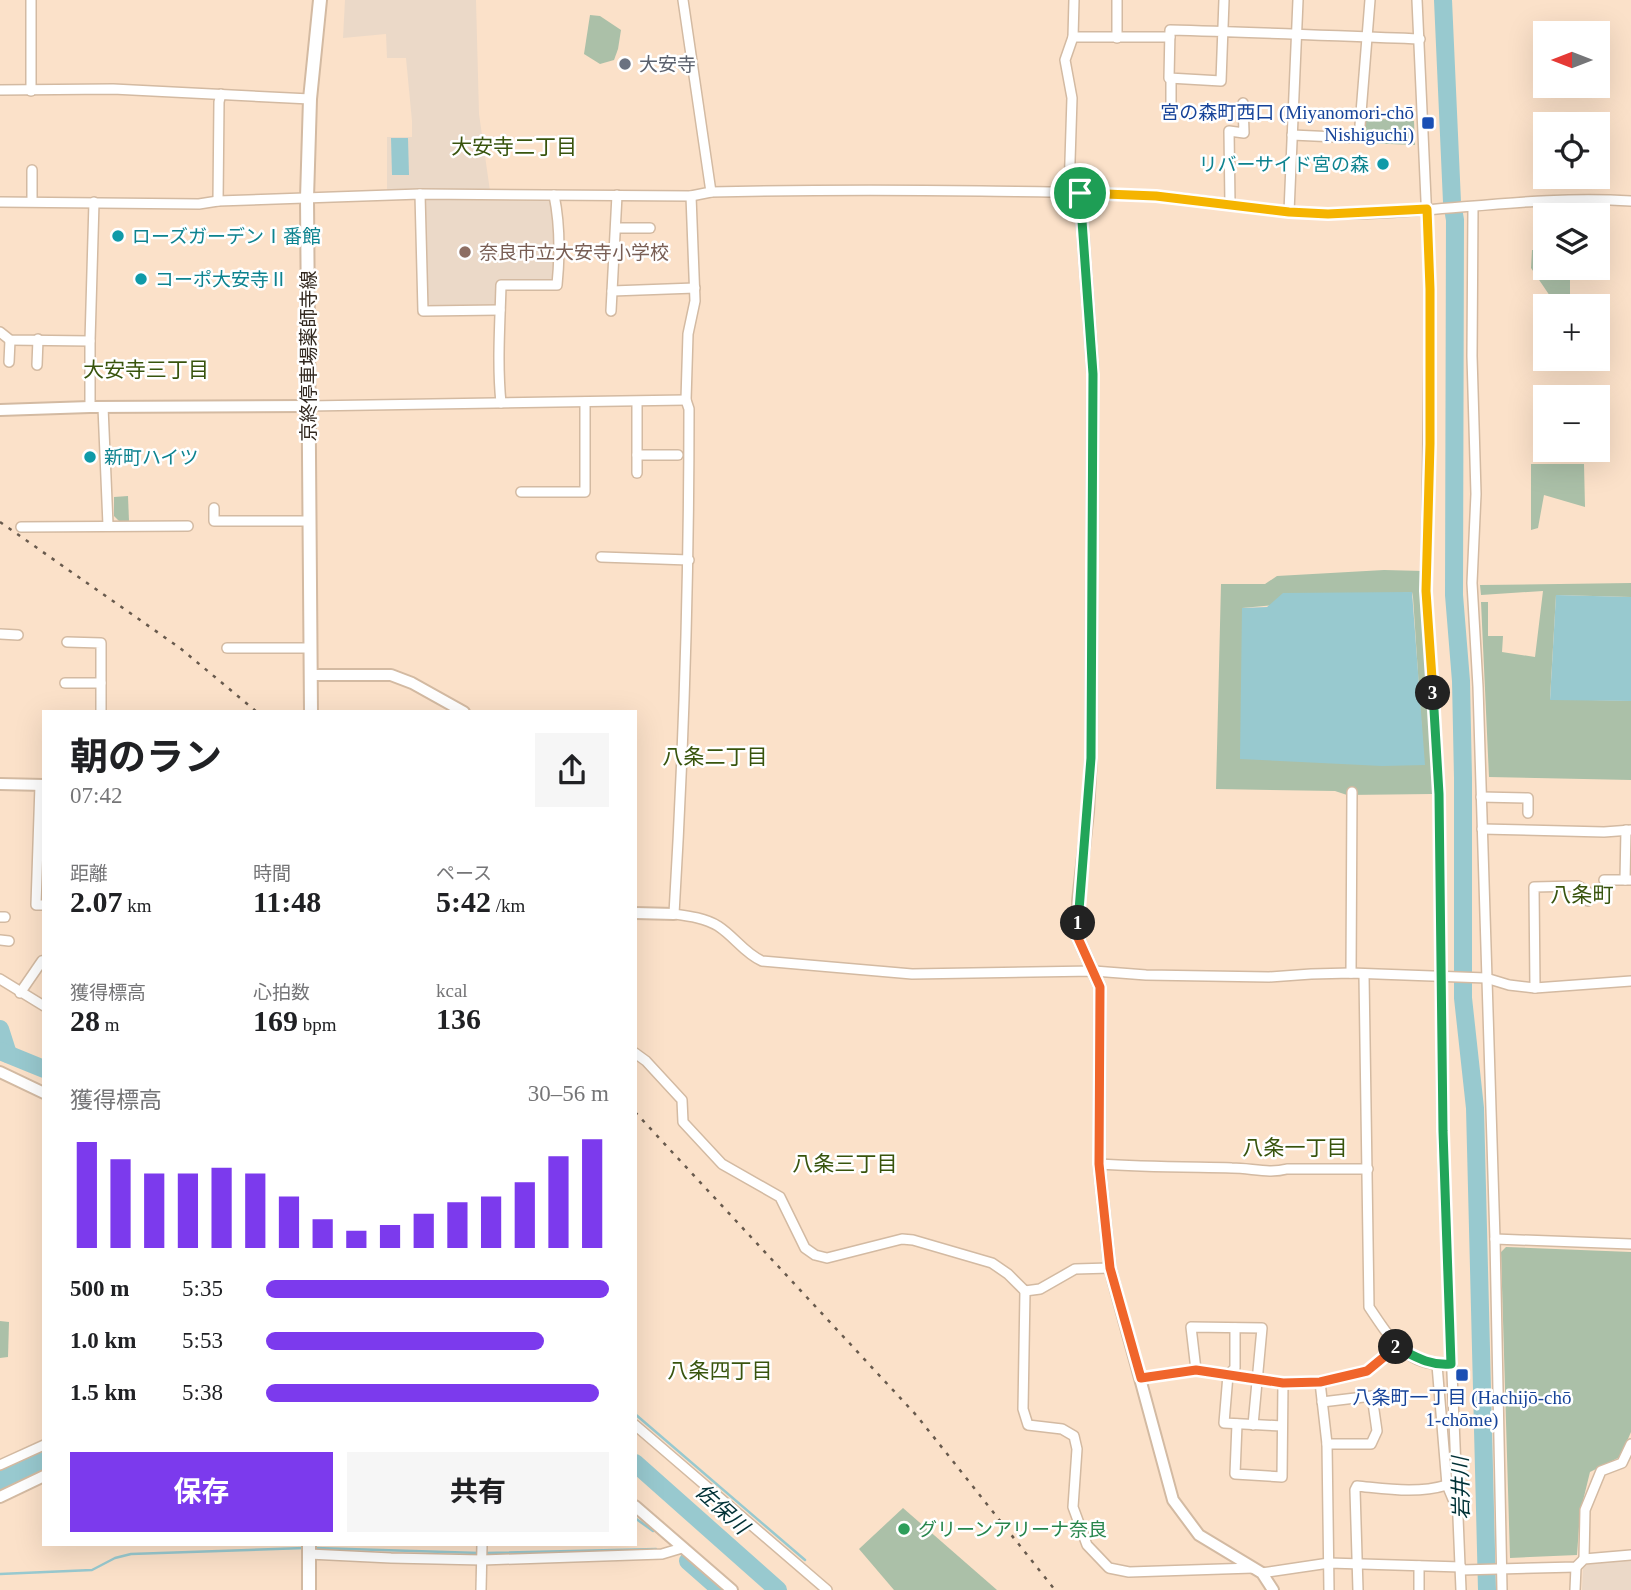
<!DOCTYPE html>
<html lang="ja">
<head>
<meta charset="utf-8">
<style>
  body { margin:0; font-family:"Times New Roman","Noto Sans JP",serif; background:#f6f6f6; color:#202124; height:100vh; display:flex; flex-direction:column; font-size:26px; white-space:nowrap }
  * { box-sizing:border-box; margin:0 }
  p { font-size:23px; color:#757577 }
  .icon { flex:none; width:38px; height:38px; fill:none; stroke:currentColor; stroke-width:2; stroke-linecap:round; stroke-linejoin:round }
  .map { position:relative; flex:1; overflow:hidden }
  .side { position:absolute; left:42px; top:710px; width:595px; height:836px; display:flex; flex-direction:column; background:#fff; border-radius:0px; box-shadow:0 7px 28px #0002 }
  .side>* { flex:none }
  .needle { width:46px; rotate:270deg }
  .buttons { position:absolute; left:1533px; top:21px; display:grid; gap:14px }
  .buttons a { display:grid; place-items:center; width:77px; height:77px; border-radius:0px; background:#fff; box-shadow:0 7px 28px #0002; font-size:35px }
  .pin { position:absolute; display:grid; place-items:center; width:60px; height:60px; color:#fff; margin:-30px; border:4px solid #fff; border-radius:50%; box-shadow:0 2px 7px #0007 }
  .km { position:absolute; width:35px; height:35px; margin:-18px; border-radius:50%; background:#222; color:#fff; font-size:19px; line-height:35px; text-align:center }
  .round { display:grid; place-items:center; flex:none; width:74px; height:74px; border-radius:0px; background:#f6f6f6 }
  .head { display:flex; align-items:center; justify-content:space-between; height:119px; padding:0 28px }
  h1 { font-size:38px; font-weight:700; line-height:52px }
  .stats { display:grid; grid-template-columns:repeat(3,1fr); gap:10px; height:119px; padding:7px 28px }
  .stats div { display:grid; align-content:center }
  .stats b { font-size:30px; font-weight:700 }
  .stats small { font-size:19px; font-weight:400 }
  .stats p { font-size:19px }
  .chart { height:196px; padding:14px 28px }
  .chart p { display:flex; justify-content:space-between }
  .chart svg { width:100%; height:126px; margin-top:7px; stroke:#7c3aed; stroke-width:6 }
  .action { display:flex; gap:14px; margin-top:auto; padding:14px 28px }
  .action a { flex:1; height:80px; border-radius:0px; background:#7c3aed; color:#fff; font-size:28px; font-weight:700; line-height:80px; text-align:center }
  .action a+a { background:#f6f6f6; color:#202124 }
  ul { padding:0 28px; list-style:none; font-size:23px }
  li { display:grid; grid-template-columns:112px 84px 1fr; align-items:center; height:52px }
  li i { height:18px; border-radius:9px; background:#7c3aed }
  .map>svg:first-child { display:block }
</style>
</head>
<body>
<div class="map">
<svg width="1631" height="1590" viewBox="0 0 1631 1590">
  <rect width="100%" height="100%" fill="#fbe1c9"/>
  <g fill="#ebd9c8">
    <polygon points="345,0 476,0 479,114 490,191 387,191 387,137 412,137 412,121 406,58 387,58 386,34 343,38"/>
    <polygon points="424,197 452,200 549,201 555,206 555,277 552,281 498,280 498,301 494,307 436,309 426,302"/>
    <polygon points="1631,1557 1631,1590 1582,1590 1583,1568 1591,1560"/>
  </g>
  <g fill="#abc0a8" fill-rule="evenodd">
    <polygon points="590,15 600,16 621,30 618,49 614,60 600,64 584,54"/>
    <polygon points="1365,118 1414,121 1415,145 1363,143"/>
    <polygon points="1532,250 1545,250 1545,268 1570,268 1570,294 1593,294 1580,306 1556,306 1555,297 1550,296 1531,268"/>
    <polygon points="1531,464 1584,464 1585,507 1544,495 1538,528 1531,530"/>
    <polygon points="128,496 129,521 119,521 114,516 114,497"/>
    <path d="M1384,570L1424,571L1421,586L1432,738V794L1347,795L1335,791L1216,789L1221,584H1265L1277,576ZM1412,592L1413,597L1424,765L1242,608Z"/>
    <polygon points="1631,583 1631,597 1556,595 1550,699 1631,701 1631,780 1489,777 1481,602 1488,602 1488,636 1503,636 1502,652 1535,657 1543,591 1481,595 1480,585"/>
    <polygon points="1506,1247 1631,1252 1631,1432 1620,1457 1590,1472 1580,1513 1577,1555 1510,1558 1501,1252"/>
    <polygon points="0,1321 9,1322 8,1357 0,1358"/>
    <polygon points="903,1508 997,1590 894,1590 859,1549"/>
  </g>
  <g fill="#98c9cf">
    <polygon points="391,138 408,138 409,175 392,175"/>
    <polygon points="1412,592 1425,765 1382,766 1240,759 1242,608 1267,607 1283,593"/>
    <polygon points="1556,595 1631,597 1631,701 1550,700"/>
  </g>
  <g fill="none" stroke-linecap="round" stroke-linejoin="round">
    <g stroke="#98c9cf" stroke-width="2.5">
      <polyline points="635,1414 805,1560"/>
      <polyline points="635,1518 653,1531"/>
      <polyline points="315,1548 479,1553"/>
      <polyline points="486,1553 656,1549"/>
      <polyline points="0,1574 92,1570 115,1558 131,1554 304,1548"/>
    </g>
    <g stroke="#98c9cf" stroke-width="18">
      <polyline points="1443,0 1452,202 1455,220 1454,595 1461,681 1463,778 1463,998 1475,1108 1487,1590"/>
      <polyline points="0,1029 8,1054"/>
      <polyline points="0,1051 44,1069"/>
      <polyline points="635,1463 778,1590"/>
      <polyline points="0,1481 44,1459"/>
      <polyline points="688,1561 721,1590"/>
    </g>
    <defs>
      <g id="minor">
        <path d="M683,0L711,192L691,196L695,301L688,334L686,400L689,409C689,578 684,746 674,914C689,916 705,918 718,926C735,937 744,953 762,961L912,974L1094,971L1146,975L1269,977L1311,974L1351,973L1486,978L1509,985L1535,988L1631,981"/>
        <path d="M1224,0L1221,81L1169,78L1170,30C1253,32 1337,36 1420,39"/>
        <polyline points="1417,0 1430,289 1426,591 1439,794 1442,1131 1461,1590"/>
        <polyline points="1073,37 1170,37"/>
        <polyline points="1117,38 1117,0"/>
        <polyline points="0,90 113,89 310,99"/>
        <polyline points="31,91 31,0"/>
        <polyline points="1171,110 1171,79"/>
        <polyline points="1292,135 1359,138 1370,0"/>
        <path d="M711,192C801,190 891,190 981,191C1039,192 1098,192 1156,196C1212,200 1267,212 1324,214C1427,216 1529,194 1631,201"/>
        <polyline points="1069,192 1072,98 1065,60 1073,37 1074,0"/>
        <polyline points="420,194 423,311 500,310"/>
        <polyline points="32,201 32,170"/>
        <polyline points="218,201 219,102 221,94"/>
        <polyline points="0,202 199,204 218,201 420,194 691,196"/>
        <polyline points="1230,204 1229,131 1244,133 1243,103"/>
        <polyline points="1473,207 1472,356 1476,494 1472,583 1478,687 1495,1239 1502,1590"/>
        <polyline points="1289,212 1298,0"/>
        <polyline points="616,228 650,228"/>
        <polyline points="612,291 695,288"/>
        <polyline points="611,311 617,195"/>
        <polyline points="0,332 10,340 90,341"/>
        <polyline points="9,362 10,340"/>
        <polyline points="37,365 38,339"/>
        <polyline points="637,402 637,473"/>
        <path d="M501,403C497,364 500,324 501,285H557C560,255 560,224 554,195"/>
        <polyline points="308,406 686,400"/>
        <polyline points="90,407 90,341 94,202"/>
        <polyline points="103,407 108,525"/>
        <polyline points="637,455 678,455"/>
        <polyline points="521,492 585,492 585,402"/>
        <polyline points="214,508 214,521 309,521"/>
        <polyline points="21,527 188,526"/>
        <polyline points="601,557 689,560"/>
        <polyline points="0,634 18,635"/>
        <polyline points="67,642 101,643 101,712"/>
        <polyline points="227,648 310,648"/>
        <polyline points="65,683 101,683"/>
        <polyline points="40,785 36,905 44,905"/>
        <polyline points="1481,797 1528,798 1528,813"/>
        <polyline points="1482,829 1604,832 1631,830"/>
        <polyline points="1604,880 1631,880"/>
        <polyline points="1625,880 1626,830"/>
        <polyline points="0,917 5,917"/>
        <polyline points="0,940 9,941"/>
        <polyline points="1351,973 1352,792"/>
        <path d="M1364,975L1369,1307C1390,1338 1407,1369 1451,1364"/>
        <polyline points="0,979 44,1006"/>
        <polyline points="1535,988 1534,887 1578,886 1588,892 1588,901"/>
        <polyline points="20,993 42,961 44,962"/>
        <polyline points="635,1053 646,1061 682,1100 683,1122 722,1164 780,1197 805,1248 815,1255 827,1258 902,1239 913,1240 992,1263 1008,1274 1025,1291 1040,1289 1075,1269 1110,1268"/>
        <path d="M1099,1164C1144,1167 1188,1167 1232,1168C1251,1168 1269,1174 1287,1169H1368"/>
        <polyline points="1495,1239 1631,1244"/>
        <polyline points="1025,1291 1023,1409 1028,1425 1062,1429 1074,1436 1077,1449 1073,1507 1087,1545 1109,1568 1129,1572 1253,1568"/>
        <polyline points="1235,1328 1235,1368 1228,1375 1224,1423 1282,1426"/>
        <polyline points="1437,1365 1447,1485 1455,1504"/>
        <polyline points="1196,1370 1191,1327 1262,1328 1253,1425"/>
        <polyline points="1141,1378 1196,1370 1283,1383 1320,1382 1367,1371 1396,1347"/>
        <polyline points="1320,1382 1327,1444 1329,1590"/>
        <polyline points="1322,1402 1372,1396 1377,1431 1371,1444 1327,1444"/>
        <polyline points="1237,1424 1235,1474 1282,1477 1283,1383"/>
        <polyline points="635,1425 827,1590"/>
        <polyline points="0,1465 44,1445"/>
        <polyline points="309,1554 391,1558 482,1560 662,1554 682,1548"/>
        <polyline points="1584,1559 1585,1510 1601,1471 1622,1463 1631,1444"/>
        <polyline points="1461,1570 1576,1567 1584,1559 1631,1555"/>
        <polyline points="1262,1573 1329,1563 1461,1567"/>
        <polyline points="481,1590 482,1545"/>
        <path d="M1358,1590L1355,1490L1357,1486C1388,1489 1417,1494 1447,1485"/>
        <polyline points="1419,1590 1419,1566"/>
        <polyline points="1575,1590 1576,1567"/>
      </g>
      <g id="tertiary">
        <polyline points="1080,193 1093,374 1091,758 1088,812 1078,901 1078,938 1100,987 1099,1164 1110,1268 1173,1500 1199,1535 1262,1573 1273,1590"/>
        <polyline points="0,410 90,407 308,406"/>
        <polyline points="311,675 391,675 412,683 464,712"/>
        <polyline points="0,784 44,785"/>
        <polyline points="635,913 674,914"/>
        <polyline points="0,1072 44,1093"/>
        <polyline points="0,1497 44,1476"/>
        <polyline points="635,1506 732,1590"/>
      </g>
      <g id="secondary">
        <polyline points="311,712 307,198 310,99 320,0"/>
        <polyline points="309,1590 309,1545"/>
      </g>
    </defs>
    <use href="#minor" stroke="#d3baa2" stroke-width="12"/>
    <use href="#tertiary" stroke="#d3baa2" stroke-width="14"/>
    <use href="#secondary" stroke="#d3baa2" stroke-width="16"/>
    <use href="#minor" stroke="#fff" stroke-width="9"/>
    <use href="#tertiary" stroke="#fff" stroke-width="10"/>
    <use href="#secondary" stroke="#fff" stroke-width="12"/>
    <g stroke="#685a4d" stroke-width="2.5" stroke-dasharray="3.5 7" stroke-linecap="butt">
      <polyline points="0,522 180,648 257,712"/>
      <polyline points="635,1112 917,1416 1055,1590"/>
    </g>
  </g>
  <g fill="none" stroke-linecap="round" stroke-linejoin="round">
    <defs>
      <polyline id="split-1" points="1078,923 1091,758 1093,374 1080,193"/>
      <polyline id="split-2" points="1078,923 1078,938 1100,987 1099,1164 1110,1268 1141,1378 1196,1370 1283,1383 1320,1382 1367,1371 1396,1347"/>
      <path id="split-3" d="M1396,1347C1414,1356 1429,1366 1451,1364L1443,1131L1439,794L1433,693"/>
      <polyline id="split-4" points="1080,193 1156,196 1289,212 1328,214 1427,209 1430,289 1430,444 1426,591 1433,693"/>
    </defs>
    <use href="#split-1" stroke="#fff" stroke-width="14"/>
    <use href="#split-2" stroke="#fff" stroke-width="14"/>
    <use href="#split-3" stroke="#fff" stroke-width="14"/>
    <use href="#split-4" stroke="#fff" stroke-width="14"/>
    <use href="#split-1" stroke="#22a559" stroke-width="9"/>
    <use href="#split-2" stroke="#f0652b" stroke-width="9"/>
    <use href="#split-3" stroke="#22a559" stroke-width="9"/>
    <use href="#split-4" stroke="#f5b400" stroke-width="9"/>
  </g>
  <circle fill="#6b7280" stroke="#fff" stroke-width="2.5" cx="625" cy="64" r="7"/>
  <g fill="#1a4fb4" stroke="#fff" stroke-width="2.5">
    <rect x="1421" y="116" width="14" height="14" rx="3.5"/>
    <rect x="1455" y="1368" width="14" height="14" rx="3.5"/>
  </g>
  <g fill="#0f9aa8" stroke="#fff" stroke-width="2.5">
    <circle cx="1383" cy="164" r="7"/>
    <circle cx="118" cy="236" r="7"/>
    <circle cx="141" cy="279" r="7"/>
    <circle cx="90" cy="457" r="7"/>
  </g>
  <circle fill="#8d6e63" stroke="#fff" stroke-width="2.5" cx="465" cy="252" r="7"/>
  <circle fill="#2e9e5b" stroke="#fff" stroke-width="2.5" cx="904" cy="1529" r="7"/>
  <g text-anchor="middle" stroke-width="5" stroke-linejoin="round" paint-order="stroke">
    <g font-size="19" fill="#5b616d" stroke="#fff" text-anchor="start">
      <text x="639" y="71">大安寺</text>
    </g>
    <g font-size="19" fill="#164399" stroke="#fff" text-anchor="end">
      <text x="1414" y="119">宮の森町西口 (Miyanomori-chō<tspan x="1414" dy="22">Nishiguchi)</tspan></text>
      <text x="1462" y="1404" text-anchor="middle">八条町一丁目 (Hachijō-chō<tspan x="1462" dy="22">1-chōme)</tspan></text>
    </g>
    <g font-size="19" fill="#0d838f" stroke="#fff" text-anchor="start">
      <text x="1369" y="171" text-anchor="end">リバーサイド宮の森</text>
      <text x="132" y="243">ローズガーデンⅠ番館</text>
      <text x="155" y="286">コーポ大安寺Ⅱ</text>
      <text x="104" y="464">新町ハイツ</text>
    </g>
    <g font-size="19" fill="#785e54" stroke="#fff" text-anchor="start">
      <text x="479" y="259">奈良市立大安寺小学校</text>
    </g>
    <g font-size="19" fill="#32281f" stroke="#fff">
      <text transform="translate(308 356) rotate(-90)" y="7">京終停車場薬師寺線</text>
    </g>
    <g font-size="19" fill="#27864d" stroke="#fff" text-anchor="start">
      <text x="918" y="1536">グリーンアリーナ奈良</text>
    </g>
    <g font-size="21" fill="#38540d" stroke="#fff">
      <text x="514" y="154">大安寺二丁目</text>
      <text x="146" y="377">大安寺三丁目</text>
      <text x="715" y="764">八条二丁目</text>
      <text x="1582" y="902">八条町</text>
      <text x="1295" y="1155">八条一丁目</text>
      <text x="845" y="1171">八条三丁目</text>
      <text x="720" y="1378">八条四丁目</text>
    </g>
    <g font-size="21" font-style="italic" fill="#003136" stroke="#fff">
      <text transform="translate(1461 1488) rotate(-91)" y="7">岩井川</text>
      <text transform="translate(722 1509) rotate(42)" y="7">佐保川</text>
    </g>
  </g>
</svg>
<div class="buttons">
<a><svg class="needle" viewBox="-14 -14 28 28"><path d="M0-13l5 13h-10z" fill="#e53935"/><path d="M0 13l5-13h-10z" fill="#757577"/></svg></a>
<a><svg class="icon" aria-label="locate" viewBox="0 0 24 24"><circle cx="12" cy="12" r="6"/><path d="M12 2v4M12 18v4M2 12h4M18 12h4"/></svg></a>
<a><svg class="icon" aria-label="layers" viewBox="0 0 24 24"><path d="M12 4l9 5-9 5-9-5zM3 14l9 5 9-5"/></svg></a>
<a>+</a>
<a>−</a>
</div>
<div class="pin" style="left:1080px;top:193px;background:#1e9e55"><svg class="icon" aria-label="arrive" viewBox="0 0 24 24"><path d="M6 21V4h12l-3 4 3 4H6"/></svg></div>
<b class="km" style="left:1078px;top:923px">1</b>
<b class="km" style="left:1396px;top:1347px">2</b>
<b class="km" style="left:1433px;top:693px">3</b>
<section class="side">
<div class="head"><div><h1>朝のラン</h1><p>07:42</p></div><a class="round"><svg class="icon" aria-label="share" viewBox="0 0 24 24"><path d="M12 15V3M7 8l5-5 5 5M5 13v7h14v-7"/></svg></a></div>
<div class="stats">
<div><p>距離</p><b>2.07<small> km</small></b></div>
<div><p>時間</p><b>11:48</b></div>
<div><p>ペース</p><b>5:42<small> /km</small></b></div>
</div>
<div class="stats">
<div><p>獲得標高</p><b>28<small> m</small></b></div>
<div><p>心拍数</p><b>169<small> bpm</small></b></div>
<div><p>kcal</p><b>136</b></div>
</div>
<div class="chart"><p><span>獲得標高</span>30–56 m</p>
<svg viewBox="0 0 160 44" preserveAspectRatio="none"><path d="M5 44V7M15 44V13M25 44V18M35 44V18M45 44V16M55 44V18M65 44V26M75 44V34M85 44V38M95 44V36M105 44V32M115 44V28M125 44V26M135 44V21M145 44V12M155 44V6"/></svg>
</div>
<ul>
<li><b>500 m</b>5:35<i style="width:100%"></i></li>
<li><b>1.0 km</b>5:53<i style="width:81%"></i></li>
<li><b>1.5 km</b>5:38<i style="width:97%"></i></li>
</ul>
<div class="action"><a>保存</a><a>共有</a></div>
</section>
</div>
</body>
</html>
